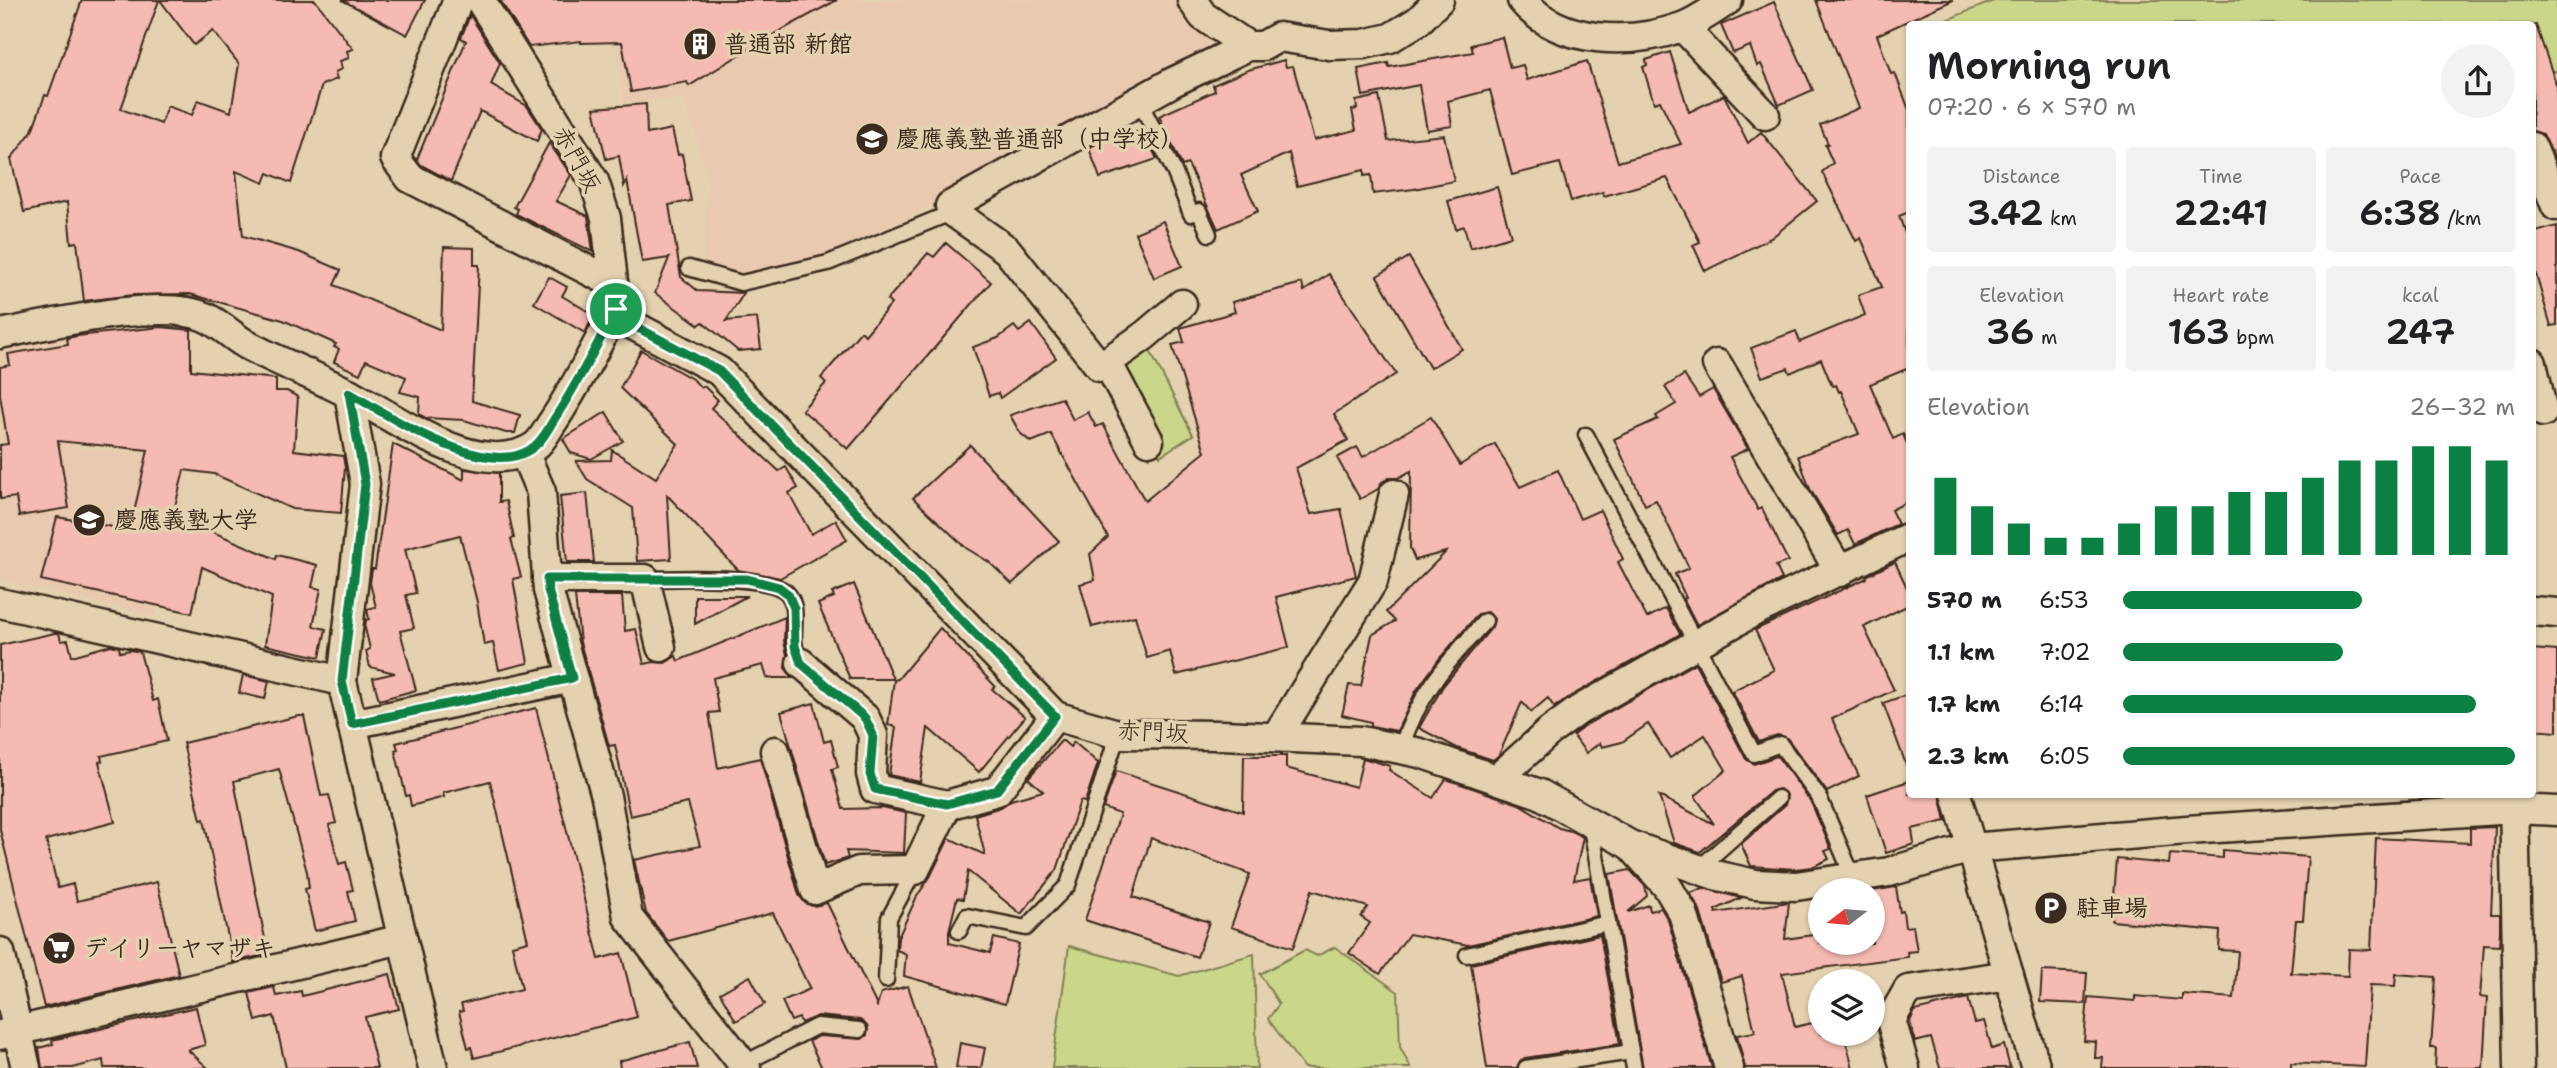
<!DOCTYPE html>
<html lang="en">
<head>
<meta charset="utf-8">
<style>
  body { margin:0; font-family:"Shantell Sans","Klee One",sans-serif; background:#f2f2f2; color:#202124; height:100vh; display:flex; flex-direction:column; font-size:26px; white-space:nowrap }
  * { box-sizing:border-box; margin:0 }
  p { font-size:23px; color:#757577 }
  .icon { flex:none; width:38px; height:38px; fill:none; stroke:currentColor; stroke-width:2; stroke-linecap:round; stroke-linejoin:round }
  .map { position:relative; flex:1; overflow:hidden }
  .sheet { position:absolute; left:1906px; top:21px; width:630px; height:777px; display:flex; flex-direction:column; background:#fff; border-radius:7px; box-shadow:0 2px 5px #0004 }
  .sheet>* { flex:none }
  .needle { width:46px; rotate:254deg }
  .controls { position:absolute; left:1808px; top:878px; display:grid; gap:14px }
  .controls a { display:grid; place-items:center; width:77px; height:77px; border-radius:50%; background:#fff; box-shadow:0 2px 5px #0004; font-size:35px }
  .pin { position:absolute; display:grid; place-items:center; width:60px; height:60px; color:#fff; margin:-30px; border:4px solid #fff; border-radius:50%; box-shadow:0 2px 7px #0007 }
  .round { display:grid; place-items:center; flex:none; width:74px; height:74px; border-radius:37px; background:#f2f2f2 }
  .overview { display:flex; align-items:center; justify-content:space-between; height:119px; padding:0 21px }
  h1 { font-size:38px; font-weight:600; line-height:52px }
  .stats { display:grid; grid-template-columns:repeat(3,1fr); gap:10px; height:119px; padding:7px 21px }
  .stats div { display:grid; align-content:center; border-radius:7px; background:#f2f2f2; text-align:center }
  .stats b { font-size:35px; font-weight:600 }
  .stats small { font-size:19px; font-weight:400 }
  .stats p { font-size:19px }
  .chart { height:196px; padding:14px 21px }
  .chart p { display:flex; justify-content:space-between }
  .chart svg { width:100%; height:126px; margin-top:7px; stroke:#0b8043; stroke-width:6 }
  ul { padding:0 21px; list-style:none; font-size:23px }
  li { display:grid; grid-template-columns:112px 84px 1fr; align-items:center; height:52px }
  li i { height:18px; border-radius:9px; background:#0b8043 }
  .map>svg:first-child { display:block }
</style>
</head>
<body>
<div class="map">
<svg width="2557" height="1068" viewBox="0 0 2557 1068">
  <rect width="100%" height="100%" fill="#e4d1af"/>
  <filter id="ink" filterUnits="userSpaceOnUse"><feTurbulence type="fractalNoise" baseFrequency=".0143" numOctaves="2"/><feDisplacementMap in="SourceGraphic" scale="14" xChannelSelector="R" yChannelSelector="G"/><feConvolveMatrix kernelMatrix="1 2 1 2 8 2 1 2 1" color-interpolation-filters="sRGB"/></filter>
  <g filter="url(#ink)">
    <g fill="#e9cab0">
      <polygon points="613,0 1178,0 1189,16 1234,53 835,253 741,275 704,263 708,177 684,99 623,102"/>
      <polygon points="60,330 79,448 193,460 156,616 0,580 0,341"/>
    </g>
    <g fill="#cad68a" stroke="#828054" stroke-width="2">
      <polygon points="1996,0 2557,0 2557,72 2532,66 2532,24 1941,24 1946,20"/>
      <polygon points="1146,343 1193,435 1160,456 1115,366"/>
      <polygon points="1069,946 1179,976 1254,954 1257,1068 1052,1068"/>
      <polygon points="1335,947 1398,992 1400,1047 1411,1068 1304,1068 1268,1019 1279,1004 1260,974 1305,950 1317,956"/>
    </g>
    <g fill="#f5bab1" stroke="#3b2a1e" stroke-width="2">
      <polygon points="82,0 159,0 121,109 161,124 167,106 192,115 198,100 231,112 239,64 213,31 194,45 160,0 315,0 353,49 347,51 349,58 340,61 342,69 335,72 337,79 322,85 291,183 268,173 264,183 236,171 243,236 299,252 341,270 334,285 441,330 444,247 474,248 474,265 479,265 472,401 520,415 515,433 506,433 464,420 426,418 419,414 420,397 400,392 406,377 366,360 360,374 334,362 339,349 334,347 336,344 283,320 190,294 133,295 84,301 77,242 71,243 67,202 24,212 11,159 32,131 45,95 48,96"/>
      <polygon points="342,0 425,0 407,35"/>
      <polygon points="500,0 837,0 765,39 689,86 687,82 631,92 622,42 581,43 581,41 529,47"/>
      <polygon points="1816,0 1953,0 1877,35 1891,74 1895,73 1909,110 1909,212 1899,216 1909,244 1909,368 1870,384 1893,439 1903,434 1909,448 1909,501 1891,510 1898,524 1855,544 1848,530 1838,535 1810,489 1798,456 1859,434 1841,391 1839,392 1836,385 1832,386 1821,359 1790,373 1788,368 1762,377 1751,348 1796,331 1800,342 1865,315 1858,295 1882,287 1861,238 1856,241 1822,172 1833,163 1825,145 1828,144 1820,125 1859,108"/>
      <polygon points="1774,2 1813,90 1779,105 1761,64 1757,66 1750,46 1733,53 1721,25"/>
      <polygon points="470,15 500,63 491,85 527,106 542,129 537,141 480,111 451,181 421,165 417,159 466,41 461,38"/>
      <polygon points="2536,25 2557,87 2555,160 2543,134 2532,131 2532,26"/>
      <polygon points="1502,37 1510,68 1523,65 1527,80 1587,61 1618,162 1681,144 1660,101 1654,103 1643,67 1647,65 1646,60 1670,52 1689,112 1724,95 1748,143 1761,132 1817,201 1771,238 1705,271 1693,245 1700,242 1667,178 1604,196 1603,192 1571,201 1560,163 1512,175 1490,90 1448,101 1452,126 1427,130 1419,85 1363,96 1358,69 1388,63 1389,67 1473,52 1471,45"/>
      <polygon points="1284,60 1286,67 1293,66 1314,140 1356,130 1352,110 1357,109 1356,101 1379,96 1388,141 1444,135 1454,181 1414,189 1373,194 1371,175 1364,176 1364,170 1297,186 1289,153 1241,175 1258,211 1218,229 1188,164 1182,166 1159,116 1215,91 1213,85 1248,70"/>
      <polygon points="646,104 647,134 672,129 678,155 682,154 691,201 669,205 681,277 698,291 744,293 726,321 757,318 761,349 738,351 703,322 699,325 655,293 669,258 642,262 627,180 624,186 619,156 606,159 594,108"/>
      <polygon points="1143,130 1157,159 1100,178 1089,148 1116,133 1118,138"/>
      <polygon points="549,143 571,175 556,201 588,216 593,252 516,214 518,209 514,207"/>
      <polygon points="1497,187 1511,236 1470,248 1464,226 1456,229 1448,201"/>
      <polygon points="1163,221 1182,266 1154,278 1135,233"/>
      <polygon points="2557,226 2557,325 2551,326 2532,261 2532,233"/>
      <polygon points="946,243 991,282 848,449 802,410 826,383 821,378 861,331 865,335 891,304 887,300 928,253 934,257"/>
      <polygon points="1409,257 1462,349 1430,368 1377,276"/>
      <polygon points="1329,274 1396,374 1334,414 1348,440 1296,468 1311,514 1341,509 1356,576 1276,597 1289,647 1176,675 1170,651 1147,658 1135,616 1092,627 1080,584 1095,580 1090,554 1108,537 1051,434 1031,442 1020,433 1010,415 1062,398 1073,420 1088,412 1096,427 1103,424 1145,501 1205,452 1172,345 1184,342 1180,328 1235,312 1232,302 1302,283 1304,291"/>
      <polygon points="549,277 567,287 562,296 594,315 585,333 534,303"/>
      <polygon points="1031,323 1056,358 1000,398 998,393 989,396 973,347 998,338 1014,326 1019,332"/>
      <polygon points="161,327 191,330 191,370 276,379 276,391 287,391 298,397 294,450 343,456 345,468 341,513 292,509 214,474 184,470 173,515 276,559 277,555 317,565 312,587 321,589 313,626 326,629 320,657 265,645 272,597 202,567 192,613 41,580 57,517 130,530 148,450 58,441 69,508 19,516 16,497 0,499 0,445 8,444 0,395 0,367 10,365 8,354 68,344 67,338 77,336"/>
      <polygon points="641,350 694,380 701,388 704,386 718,400 711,408 779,471 786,467 798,488 789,493 811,534 836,520 847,540 780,578 738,570 667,495 671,559 637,561 633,508 587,479 576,461 611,460 612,450 656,478 678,444 620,388"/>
      <polygon points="1684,375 1699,397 1713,389 1748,449 1730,457 1758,510 1762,508 1788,561 1776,566 1782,579 1697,625 1683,599 1686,598 1675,574 1689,568 1656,500 1645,505 1614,439 1658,419 1656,416 1676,404 1665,387"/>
      <polygon points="606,412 623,441 591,459 571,453 563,439"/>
      <polygon points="1431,417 1460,465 1495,444 1520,487 1558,470 1580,519 1600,510 1623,559 1618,562 1647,618 1666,608 1680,634 1571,696 1554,707 1548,698 1531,712 1522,702 1499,755 1493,760 1457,748 1419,728 1443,686 1492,627 1494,619 1488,612 1478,614 1439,659 1416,691 1397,731 1371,726 1371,722 1342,715 1349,685 1361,686 1372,635 1395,621 1386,612 1446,552 1415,560 1410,548 1411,471 1398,478 1389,478 1382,482 1378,489 1360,499 1337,458 1357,447 1363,457"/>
      <polygon points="393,444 464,480 464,469 499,473 499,502 506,501 514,538 511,539 521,577 513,579 528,663 499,670 493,643 484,645 477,602 460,535 405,549 416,593 406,595 414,628 400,631 416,690 379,700 373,678 395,673 370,667 366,651 370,649 365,628 366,620 369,619 367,609 376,607 370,583 372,569 375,569"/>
      <polygon points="970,445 1059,541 1012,584 989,562 966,548 913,498"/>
      <polygon points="587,493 594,562 567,562 560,496"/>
      <polygon points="1895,562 1909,592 1909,605 1864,627 1894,690 1832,719 1859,776 1827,792 1787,738 1777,735 1759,742 1732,691 1774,670 1755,630 1867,578 1866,576"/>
      <polygon points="854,584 893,679 850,679 818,604 834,597 832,593"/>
      <polygon points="575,596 622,596 625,631 636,629 644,664 654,662 665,663 676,656 678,661 785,617 784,641 787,655 785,668 793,678 767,678 763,665 713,678 719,712 709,713 718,768 760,758 799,895 805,903 812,906 827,903 877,1006 881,993 908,986 936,1068 822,1068 809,1041 819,1036 862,1039 867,1035 868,1027 860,1020 818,1016 801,1023 799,1018 791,1021 782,1001 810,989 773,913 668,941 646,913 634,860 700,846 688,803 630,816 615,745 609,746 580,642"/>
      <polygon points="695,596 747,596 695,624"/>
      <polygon points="940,628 995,686 992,689 1025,717 979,772 928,728 920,782 889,775 896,727 888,725 894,680 898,679"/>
      <polygon points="55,633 59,633 61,641 68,640 72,656 111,645 119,647 120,652 130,650 140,652 153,701 158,699 167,741 101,756 102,761 99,762 115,822 46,840 58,888 73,884 77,901 157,882 179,975 44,1007 0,830 0,645"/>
      <polygon points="2532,649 2557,651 2557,732 2532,730"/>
      <polygon points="1695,663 1746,759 1754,764 1777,756 1811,802 1831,849 1825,851 1829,859 1812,867 1795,869 1751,866 1741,844 1785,805 1787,795 1780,789 1772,791 1700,852 1674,843 1659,796 1714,824 1695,796 1726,770 1705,735 1670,758 1648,724 1622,742 1602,747 1600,743 1586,753 1573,735 1588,724"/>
      <polygon points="243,675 269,681 265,699 239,693"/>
      <polygon points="1909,694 1909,767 1907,767 1883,703"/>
      <polygon points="814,703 824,742 831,740 838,767 832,769 843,809 882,808 906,813 904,853 846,851 848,858 825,865 781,712"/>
      <polygon points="536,708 599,959 621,953 637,1017 474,1058 471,1047 468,1048 459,1012 463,1011 461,1004 522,989 512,945 528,941 490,781 443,793 444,797 411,806 409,795 406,796 395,750 398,749 396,743"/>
      <polygon points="299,716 304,716 321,796 329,795 336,823 329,825 339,864 346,862 353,890 348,891 355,921 315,931 305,889 309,888 307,872 279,769 234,781 268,954 233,962 204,819 201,820 183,743"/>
      <polygon points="1062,740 1070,747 1074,742 1098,763 1085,802 1080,801 1057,870 1021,914 968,871 963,899 957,898 949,931 949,943 990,953 994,938 1019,944 1005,1004 904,976 906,954 897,950 898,938 917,896 930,877 949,838 985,855 975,815 1001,807 1011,800 1043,791 1028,778"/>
      <polygon points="1244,756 1286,756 1286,768 1356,787 1363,758 1390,766 1389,770 1433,798 1446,779 1519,804 1559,828 1571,831 1583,837 1574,880 1590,877 1597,916 1468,945 1409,934 1380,974 1349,953 1370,923 1361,917 1368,907 1312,890 1293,948 1231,927 1250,874 1151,838 1133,897 1209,922 1197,957 1085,920 1120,814 1103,808 1116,771 1243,812"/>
      <polygon points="1909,781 1909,794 1940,794 1946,821 1912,829 1914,844 1886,853 1867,795"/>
      <polygon points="2495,827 2491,914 2500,914 2500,930 2499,946 2484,945 2480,997 2487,998 2483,1068 2435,1068 2436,1048 2431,1048 2436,977 2396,974 2395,986 2370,985 2365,1067 2291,1063 2291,1068 2102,1068 2103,1058 2095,1058 2096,1042 2084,1041 2088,997 2135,1001 2135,996 2182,1000 2182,994 2234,998 2238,951 2219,950 2220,931 2112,921 2117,859 2169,864 2170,854 2223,858 2223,850 2308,857 2303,920 2296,920 2291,973 2348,976 2349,949 2371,950 2376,838 2470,843 2470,828"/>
      <polygon points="1630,870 1645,886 1647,896 1628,912 1649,905 1650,911 1661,908 1668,920 1712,1068 1643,1068 1609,874"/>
      <polygon points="1896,887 1900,912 1903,911 1905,927 1913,926 1917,951 1907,952 1908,957 1782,973 1795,1027 1820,1021 1820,1034 1844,1034 1853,1068 1745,1068 1737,1035 1755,1032 1742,976 1721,982 1699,908 1690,893 1703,888 1741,898 1715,910 1716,913 1789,902 1785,939 1820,934 1820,943 1872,943 1872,891"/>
      <polygon points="1600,935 1620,1044 1525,1058 1520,1061 1517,1068 1487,1068 1471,964"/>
      <polygon points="2042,971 2087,973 2085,1004 2040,1002"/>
      <polygon points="390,974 399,1009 365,1017 377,1068 286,1068 274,1016 256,1021 249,993 274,987 276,996 301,991 302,996"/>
      <polygon points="750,976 765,1004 736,1021 720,993"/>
      <polygon points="1968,998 1975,1023 1984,1021 1992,1049 2004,1045 2010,1068 1940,1068 1931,1038 1915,1042 1910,1021 1915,1011"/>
      <polygon points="196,1007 205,1045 188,1050 208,1068 104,1068 103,1060 73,1068 42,1068 39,1048 53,1044 52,1040"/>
      <polygon points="690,1042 697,1068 620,1068 619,1061"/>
      <polygon points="960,1043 985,1048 981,1068 956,1068"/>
    </g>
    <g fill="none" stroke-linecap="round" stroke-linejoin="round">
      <defs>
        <g id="lane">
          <polyline points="1139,100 1174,171 1191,214 1199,211 1209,234"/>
          <polyline points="689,268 741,283 828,263 953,212"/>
          <polyline points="1586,435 1754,754 1780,744 1819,797 1853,877"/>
          <path d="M645,579C673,579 772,573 788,594C800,609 791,630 795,647C796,652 799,658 801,663"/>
          <path d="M1401,749C1417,696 1448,661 1485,621"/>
          <polyline points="1590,822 1634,1068"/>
          <polyline points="1698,869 1778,798"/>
          <polyline points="959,931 967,916 1026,928 1068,885 1118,734"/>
          <polyline points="1467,955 1608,923"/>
          <polyline points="886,980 889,918 915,870"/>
          <polyline points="743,1064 817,1026 859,1030"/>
          <polyline points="1526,1068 1631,1052"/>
        </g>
        <g id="street">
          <polyline points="458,0 395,158 410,178 613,283"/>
          <polyline points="480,0 594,181 606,218 616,309 629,323 719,371 1055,716 1118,734 1222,735 1361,741 1420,753 1540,794 1630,845 1715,875 1755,884 1796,886 1889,872 1971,848 2187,830 2514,809 2557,811"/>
          <polyline points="1192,0 1203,16 1248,46"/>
          <path d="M1522,0C1559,45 1631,45 1682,27C1698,21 1713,10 1728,0"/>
          <polyline points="1683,27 1765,115"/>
          <polyline points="2532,147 2556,206"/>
          <polyline points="1182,304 1144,336 1100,367 1007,250 953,212 950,206 1173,82 1248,46 1263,46 1279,37 1329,45 1364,44 1390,38 1418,21 1439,0"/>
          <path d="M0,334C48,325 161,297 205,317C221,324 234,338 249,346C282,363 317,377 350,394C398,419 481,483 535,446C543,440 548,428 554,420C577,385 596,347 616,309"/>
          <polyline points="1107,362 1149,441"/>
          <polyline points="2532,363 2543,412"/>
          <polyline points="1717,364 1840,572"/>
          <polyline points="349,393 365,484 342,681 433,1068"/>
          <polyline points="524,452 541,492 548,590 606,796 628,917 746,1068"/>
          <polyline points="547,579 645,579 661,647"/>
          <polyline points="0,603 342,681"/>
          <polyline points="2532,611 2557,613"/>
          <polyline points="801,663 865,718 873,735 871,774 875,789 947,805 997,791 1055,716"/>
          <polyline points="352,724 572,678"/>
          <polyline points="1276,737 1373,581 1394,494"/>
          <polyline points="775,751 815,890 859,871 915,870 947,805"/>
          <polyline points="1498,778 1549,732 1579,710 1753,612 1909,537"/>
          <polyline points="1956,794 2036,1068"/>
          <polyline points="2514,794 2519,1068"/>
          <polyline points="1632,847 1667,886 1683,913 1729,1068"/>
          <polyline points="0,952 26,1068"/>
          <polyline points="0,1035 402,939"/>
          <polyline points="1905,1068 1891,1020 1908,990 2009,975"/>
        </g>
      </defs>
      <use href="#lane" stroke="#3b2a1e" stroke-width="19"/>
      <use href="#street" stroke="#3b2a1e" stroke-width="33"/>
      <use href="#lane" stroke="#e4d1af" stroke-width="14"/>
      <use href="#street" stroke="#e4d1af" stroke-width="28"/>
    </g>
  </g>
  <g fill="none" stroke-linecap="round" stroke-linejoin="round" filter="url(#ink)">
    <defs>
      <path id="route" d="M616,309L629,323L719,371L1055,716L997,790L947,804L875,789L870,774L873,735L865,718L801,663L795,646L794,608L788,594L779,587L747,579H547L548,590L572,678L352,724L342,681L365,484L349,393C390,416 495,488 538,443C544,437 549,428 553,421C577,385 596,347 616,309Z"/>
    </defs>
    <use href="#route" stroke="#fff" stroke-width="14"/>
    <use href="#route" stroke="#0b8043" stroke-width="9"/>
  </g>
  <defs>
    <symbol id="building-disc" viewBox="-11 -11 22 22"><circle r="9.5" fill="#3b2a1e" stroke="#e4d1af"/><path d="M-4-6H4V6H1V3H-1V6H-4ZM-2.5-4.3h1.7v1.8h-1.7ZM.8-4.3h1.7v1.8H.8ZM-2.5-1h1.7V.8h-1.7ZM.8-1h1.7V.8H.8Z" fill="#fff"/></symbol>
    <symbol id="school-disc" viewBox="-11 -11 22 22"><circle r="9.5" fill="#3b2a1e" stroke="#e4d1af"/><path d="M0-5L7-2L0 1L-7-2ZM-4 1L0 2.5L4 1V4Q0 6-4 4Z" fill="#fff"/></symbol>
    <symbol id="university-disc" viewBox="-11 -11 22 22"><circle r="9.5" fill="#3b2a1e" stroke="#e4d1af"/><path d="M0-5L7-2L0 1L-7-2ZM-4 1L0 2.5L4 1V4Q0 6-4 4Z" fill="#fff"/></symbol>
    <symbol id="parking-disc" viewBox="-11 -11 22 22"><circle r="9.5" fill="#3b2a1e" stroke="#e4d1af"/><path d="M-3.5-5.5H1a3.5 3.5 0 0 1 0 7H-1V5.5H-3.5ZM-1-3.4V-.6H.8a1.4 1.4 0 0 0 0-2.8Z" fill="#fff"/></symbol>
    <symbol id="supermarket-disc" viewBox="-11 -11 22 22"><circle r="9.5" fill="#3b2a1e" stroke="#e4d1af"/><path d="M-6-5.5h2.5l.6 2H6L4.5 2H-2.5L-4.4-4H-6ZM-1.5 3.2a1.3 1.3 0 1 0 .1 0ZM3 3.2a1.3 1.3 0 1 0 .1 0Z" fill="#fff"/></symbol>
  </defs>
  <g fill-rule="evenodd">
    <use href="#building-disc" x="681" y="25" width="38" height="38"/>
    <use href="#school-disc" x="853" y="120" width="38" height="38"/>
    <use href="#university-disc" x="70" y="501" width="38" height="38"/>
    <use href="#parking-disc" x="2032" y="889" width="38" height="38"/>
    <use href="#supermarket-disc" x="40" y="929" width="38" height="38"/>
  </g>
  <g text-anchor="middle" stroke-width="7" stroke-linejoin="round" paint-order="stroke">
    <g font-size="24" font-weight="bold" fill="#3b2a1e" stroke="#e4d1af" text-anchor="start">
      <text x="724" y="52">普通部 新館</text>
      <text x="896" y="147">慶應義塾普通部（中学校）</text>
      <text x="114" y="528">慶應義塾大学</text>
      <text x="2076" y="916">駐車場</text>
      <text x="84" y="956">デイリーヤマザキ</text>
    </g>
    <g font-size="24" fill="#3b2a1e" stroke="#e4d1af">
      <text transform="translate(577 159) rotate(61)" y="8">赤門坂</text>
      <text transform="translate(1153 732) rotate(3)" y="8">赤門坂</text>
    </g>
  </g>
</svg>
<div class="controls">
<a><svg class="needle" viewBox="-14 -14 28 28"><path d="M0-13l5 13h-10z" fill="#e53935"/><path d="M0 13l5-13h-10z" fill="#757577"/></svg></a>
<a><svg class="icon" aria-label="layers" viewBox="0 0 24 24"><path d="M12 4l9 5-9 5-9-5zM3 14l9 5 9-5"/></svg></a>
</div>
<div class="pin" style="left:616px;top:309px;background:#1e9e55"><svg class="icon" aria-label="arrive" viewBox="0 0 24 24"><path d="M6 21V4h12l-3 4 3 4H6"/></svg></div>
<section class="sheet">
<div class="overview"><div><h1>Morning run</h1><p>07:20 · 6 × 570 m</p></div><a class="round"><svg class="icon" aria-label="share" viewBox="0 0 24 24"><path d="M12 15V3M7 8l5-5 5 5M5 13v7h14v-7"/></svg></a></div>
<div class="stats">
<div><p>Distance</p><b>3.42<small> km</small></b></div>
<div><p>Time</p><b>22:41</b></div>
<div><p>Pace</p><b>6:38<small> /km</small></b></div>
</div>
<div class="stats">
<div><p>Elevation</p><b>36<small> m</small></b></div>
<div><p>Heart rate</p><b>163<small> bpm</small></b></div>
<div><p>kcal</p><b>247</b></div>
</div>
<div class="chart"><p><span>Elevation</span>26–32 m</p>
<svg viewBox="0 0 160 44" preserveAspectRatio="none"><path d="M5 44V17M15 44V27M25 44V33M35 44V38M45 44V38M55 44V33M65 44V27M75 44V27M85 44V22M95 44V22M105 44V17M115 44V11M125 44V11M135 44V6M145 44V6M155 44V11"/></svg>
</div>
<ul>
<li><b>570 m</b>6:53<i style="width:61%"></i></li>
<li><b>1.1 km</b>7:02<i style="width:56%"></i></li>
<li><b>1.7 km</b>6:14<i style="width:90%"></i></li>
<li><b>2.3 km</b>6:05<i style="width:100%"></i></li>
</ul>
</section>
</div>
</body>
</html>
